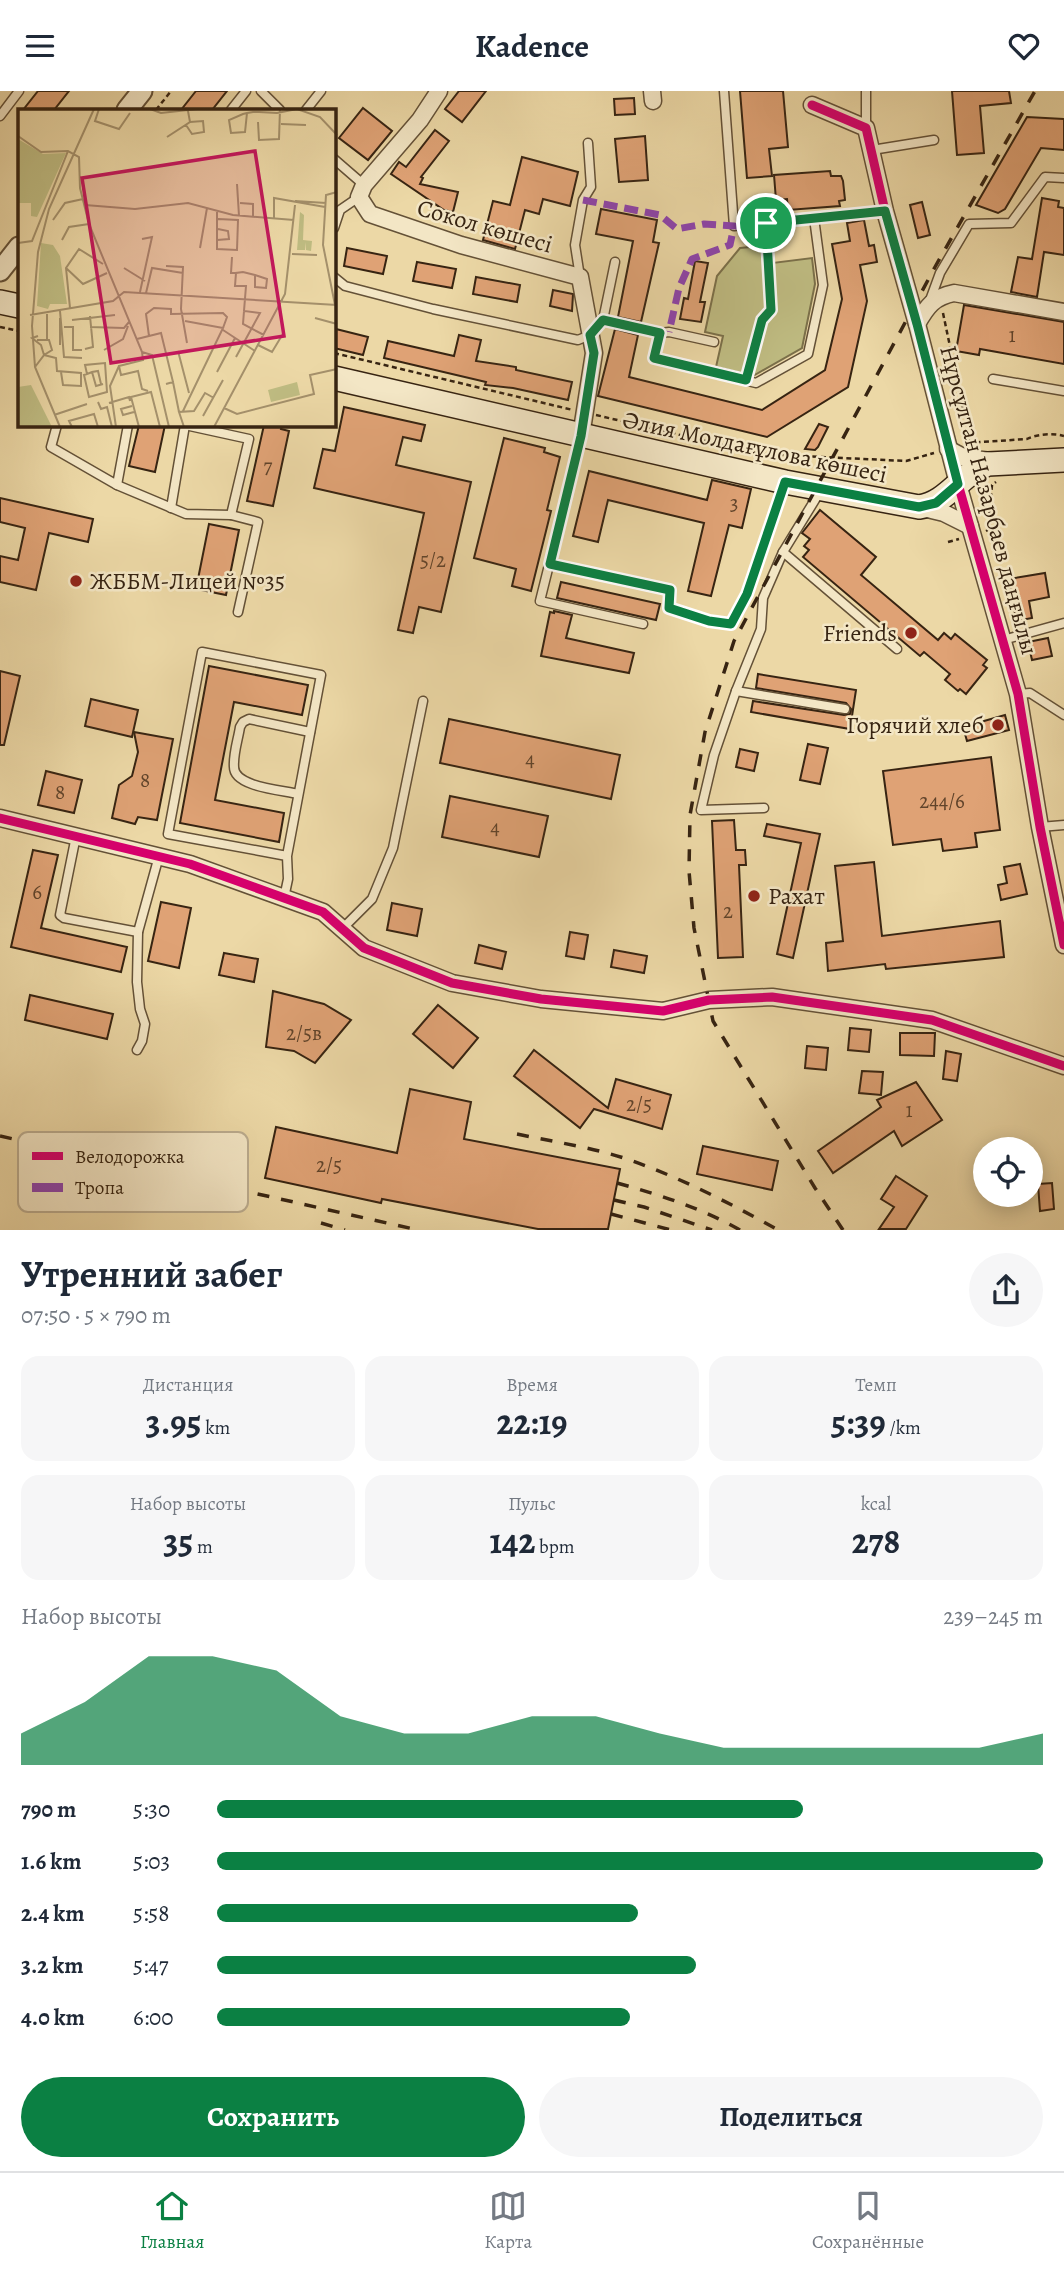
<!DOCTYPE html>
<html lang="ru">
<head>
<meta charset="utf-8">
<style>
  body { margin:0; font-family:Alegreya,serif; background:#f6f6f7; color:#1f2937; height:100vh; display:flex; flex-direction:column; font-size:26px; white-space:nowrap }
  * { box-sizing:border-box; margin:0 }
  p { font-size:23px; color:#747a83 }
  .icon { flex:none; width:38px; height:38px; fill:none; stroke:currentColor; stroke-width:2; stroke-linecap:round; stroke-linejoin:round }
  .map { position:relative; height:1139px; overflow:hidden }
  .panel { display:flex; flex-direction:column; background:#fff; flex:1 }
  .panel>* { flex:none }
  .buttons { position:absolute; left:973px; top:1046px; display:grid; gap:14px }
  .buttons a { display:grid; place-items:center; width:70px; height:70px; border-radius:50%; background:#fff; box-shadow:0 4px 18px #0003; font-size:35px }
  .pin { position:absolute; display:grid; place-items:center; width:60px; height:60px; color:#fff; margin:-30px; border:4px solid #fff; border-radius:50%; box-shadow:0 2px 7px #0007 }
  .round { display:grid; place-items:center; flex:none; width:74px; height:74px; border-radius:37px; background:#f6f6f7 }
  .headline { display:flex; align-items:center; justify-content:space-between; height:119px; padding:0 21px }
  h1 { font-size:38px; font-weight:700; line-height:52px }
  .metrics { display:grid; grid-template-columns:repeat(3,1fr); gap:10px; height:119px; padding:7px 21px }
  .metrics div { display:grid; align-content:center; border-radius:18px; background:#f6f6f7; text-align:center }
  .metrics b { font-size:35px; font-weight:700 }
  .metrics small { font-size:19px; font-weight:400 }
  .metrics p { font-size:19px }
  .chart { height:196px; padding:14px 21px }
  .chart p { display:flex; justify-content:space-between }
  .chart svg { width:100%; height:126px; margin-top:7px; fill:#0b8043; opacity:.7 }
  .cta { display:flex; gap:14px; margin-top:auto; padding:14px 21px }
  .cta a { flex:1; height:80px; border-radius:42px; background:#0b8043; color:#fff; font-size:28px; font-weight:700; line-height:80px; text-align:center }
  .cta a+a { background:#f6f6f7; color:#1f2937 }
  ul { padding:0 21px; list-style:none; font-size:23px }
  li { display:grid; grid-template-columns:112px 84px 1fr; align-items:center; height:52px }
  li i { height:18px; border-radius:9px; background:#0b8043 }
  header { display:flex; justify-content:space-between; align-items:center; height:91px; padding:0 21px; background:#fff; font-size:32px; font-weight:700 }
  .tab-bar { display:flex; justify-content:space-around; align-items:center; height:98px; border-top:2px solid #e0e1e3; background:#fff; font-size:19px; color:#747a83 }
  .tab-bar a { display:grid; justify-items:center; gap:4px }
  .tab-bar .selected { color:#0b8043 }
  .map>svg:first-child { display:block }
</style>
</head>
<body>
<header><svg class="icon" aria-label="menu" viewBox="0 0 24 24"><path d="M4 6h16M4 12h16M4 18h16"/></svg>Kadence<svg class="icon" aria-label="heart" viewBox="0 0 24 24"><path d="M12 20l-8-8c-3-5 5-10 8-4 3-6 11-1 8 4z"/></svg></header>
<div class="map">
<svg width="1064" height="1139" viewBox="0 0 1064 1139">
  <rect width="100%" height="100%" fill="#ecd8a6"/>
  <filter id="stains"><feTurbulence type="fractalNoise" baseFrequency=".00286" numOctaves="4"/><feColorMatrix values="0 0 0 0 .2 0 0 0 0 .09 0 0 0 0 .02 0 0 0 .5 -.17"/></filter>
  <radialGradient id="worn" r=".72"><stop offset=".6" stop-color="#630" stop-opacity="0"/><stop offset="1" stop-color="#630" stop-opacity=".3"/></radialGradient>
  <polygon fill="#bfbc82" stroke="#7b704a" stroke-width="2" points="771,154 773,172 812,167 815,193 802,257 753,285 716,276 723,245 705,241 717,185 740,157"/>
  <g fill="#dfa275" stroke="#372412" stroke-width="2">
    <polygon points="38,0 69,0 54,19 23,19"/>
    <polygon points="196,0 227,0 212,19 181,19"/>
    <polygon points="459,0 486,0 462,31 445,18"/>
    <polygon points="740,0 783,0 788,56 769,58 772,85 747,87"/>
    <polygon points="952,0 1009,0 1011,12 980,15 984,62 957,64"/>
    <polygon points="634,7 635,23 615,24 614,8"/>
    <polygon points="363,17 392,40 368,69 339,47"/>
    <polygon points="1027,26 1064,28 1064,59 1041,57 1005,118 998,122 976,114"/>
    <polygon points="435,39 449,50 421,86 423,87 420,93 458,101 453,121 444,119 391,83 399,71 406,76"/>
    <polygon points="645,45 648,89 619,91 615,48"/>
    <polygon points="522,66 578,81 570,115 543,108 539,123 525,119 515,158 483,149 493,110 510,114"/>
    <polygon points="830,80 831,85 841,85 843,90 845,109 839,110 840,115 788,119 787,108 776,109 774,84"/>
    <polygon points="1042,107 1059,110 1058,116 1064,117 1064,164 1044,161 1037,206 1011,201 1018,166 1032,168"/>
    <polygon points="922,111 930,144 918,147 910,114"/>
    <polygon points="601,118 657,129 653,151 659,152 641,231 618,226 633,150 596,143"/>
    <polygon points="864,129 869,155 874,154 877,171 860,174 867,210 848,296 767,346 598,305 615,238 638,244 629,286 762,319 825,279 842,208 832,153 850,150 847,132"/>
    <polygon points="347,157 387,165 383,183 344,175"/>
    <polygon points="695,170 708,172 700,211 705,211 701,231 680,228 684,207 688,208"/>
    <polygon points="417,171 456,178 452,197 413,190"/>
    <polygon points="476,186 520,194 517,211 473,203"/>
    <polygon points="553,199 573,203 572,220 550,215"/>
    <polygon points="964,214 1064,231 1064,273 980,258 979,264 956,260"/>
    <polygon points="336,238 368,246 363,264 334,257"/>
    <polygon points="459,244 481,249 476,270 516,276 516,279 572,291 568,309 513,297 485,294 486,291 384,267 388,250 454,265"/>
    <polygon points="344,316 425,334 421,350 403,346 396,374 471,391 441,521 419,516 413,542 398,539 424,422 314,397 323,358 335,360"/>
    <polygon points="819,333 828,336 818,356 815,359 805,358"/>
    <polygon points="139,334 165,334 155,381 129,375"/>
    <polygon points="264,334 282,334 281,338 289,340 273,415 247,410"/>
    <polygon points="504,347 545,357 544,361 560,366 547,419 551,420 531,500 512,495 516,478 474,467"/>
    <polygon points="589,380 707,409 712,389 751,398 742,437 729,434 711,505 688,500 704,432 608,409 598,451 573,445"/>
    <polygon points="0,407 93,428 88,451 49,442 36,499 0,491 0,465 18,469 25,437 0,431"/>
    <polygon points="820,419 876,466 861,484 938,549 944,542 951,548 955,543 987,569 983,574 987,577 966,603 960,598 958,600 945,589 950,583 924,561 920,565 803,466 809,459 804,455 810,448 802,442"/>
    <polygon points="209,433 239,439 226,504 196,498"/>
    <polygon points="1045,482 1049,506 1029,510 1032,527 1016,530 1009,488"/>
    <polygon points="561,491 660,513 656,529 557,507"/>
    <polygon points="554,520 572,524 566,547 634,562 629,582 541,565 550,521 554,522"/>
    <polygon points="1048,547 1052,565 1032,569 1028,551"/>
    <polygon points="209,575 308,594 302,624 234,611 215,709 284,722 279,751 180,732"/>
    <polygon points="0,580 20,585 4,654 0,654"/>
    <polygon points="758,583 856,599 850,638 751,621 753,610 844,624 850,623 851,618 846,612 756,597"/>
    <polygon points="91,608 138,619 132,646 85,635"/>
    <polygon points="1005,624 1009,639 967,650 963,636"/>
    <polygon points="449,628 620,664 611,708 440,672"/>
    <polygon points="134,641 173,648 157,729 138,726 135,733 112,727 119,694 132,685 138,661"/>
    <polygon points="808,653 828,657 820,693 800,689"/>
    <polygon points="740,658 758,662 754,680 736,676"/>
    <polygon points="991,666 1000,739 975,742 977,756 943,760 941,748 893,754 883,680"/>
    <polygon points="46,680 82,689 74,722 38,714"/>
    <polygon points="450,705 548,725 539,766 442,746"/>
    <polygon points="734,729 736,759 745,759 746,774 739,774 743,866 718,867 712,730"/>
    <polygon points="767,733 820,743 793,867 777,863 801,752 764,745"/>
    <polygon points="33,759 58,764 41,837 127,856 121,881 11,856"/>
    <polygon points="874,771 882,845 1000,830 1004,866 886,878 885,873 828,880 826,852 843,850 835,775"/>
    <polygon points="1020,773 1027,803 1001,809 998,794 1007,792 1004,776"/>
    <polygon points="161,811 191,817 179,877 148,870"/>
    <polygon points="392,812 422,818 417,845 387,839"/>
    <polygon points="570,841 588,844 584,868 566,865"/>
    <polygon points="479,854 506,861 502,878 475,872"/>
    <polygon points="614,859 647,865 644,882 611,876"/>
    <polygon points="224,862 258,868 254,891 219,884"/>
    <polygon points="273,900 324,913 351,929 315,972 294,960 266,956"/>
    <polygon points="30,904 113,923 107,948 25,929"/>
    <polygon points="438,914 478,947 453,977 413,943"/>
    <polygon points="850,937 871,939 869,961 848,959"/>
    <polygon points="900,942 935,942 934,965 900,964"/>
    <polygon points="807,955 828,957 826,979 805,977"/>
    <polygon points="534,959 608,1017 616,988 671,1004 662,1038 594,1018 580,1037 514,985"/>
    <polygon points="946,960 961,963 957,990 943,988"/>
    <polygon points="862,980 883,981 881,1004 859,1002"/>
    <polygon points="916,991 942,1029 902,1055 894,1040 833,1082 818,1060 881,1016 877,1009"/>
    <polygon points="410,998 471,1011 464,1048 620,1078 608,1138 538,1138 382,1108 381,1112 265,1087 276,1036 397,1062"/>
    <polygon points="703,1055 778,1070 772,1099 697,1083"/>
    <polygon points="896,1085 927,1105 906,1138 879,1138 894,1116 881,1108"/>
    <polygon points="1052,1092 1054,1118 1040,1120 1038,1093"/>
  </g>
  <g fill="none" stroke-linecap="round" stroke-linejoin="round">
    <defs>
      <g id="service">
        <polyline points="261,0 280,19"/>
        <polyline points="724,0 734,135 885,120"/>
        <polyline points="866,0 866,37"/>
        <polyline points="231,19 246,0"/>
        <polyline points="306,19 321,0"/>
        <polyline points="0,25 19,0"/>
        <polyline points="872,59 934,49"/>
        <polyline points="334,68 364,94"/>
        <polyline points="334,137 340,119 359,106"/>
        <polyline points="334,186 345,195 433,218 578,249 590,244 603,229 660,242 655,267 756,292 808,263 823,194 814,127"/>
        <polyline points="580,186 575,154 583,109 591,96 588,52"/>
        <polyline points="929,212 940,182 969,133 1011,132 1045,86 1064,87"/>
        <polyline points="603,229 615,171"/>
        <polyline points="660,242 669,241 714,251"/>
        <polyline points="993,288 1064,300"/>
        <polyline points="57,334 51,356 117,394 186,423 231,424 249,348 185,334"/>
        <polyline points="581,346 540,510 643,533"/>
        <polyline points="117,394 128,334"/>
        <polyline points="171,417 185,334"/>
        <polyline points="231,424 258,431 238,521"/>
        <polyline points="783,461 897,558"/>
        <polyline points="550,473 670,499 669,517 709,530 731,533 747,503 785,394"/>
        <polyline points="1003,549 1064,532"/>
        <polyline points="736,600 845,618"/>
        <polyline points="1018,603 1030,602 1064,624"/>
        <path d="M298,703C282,699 234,696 234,676C233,663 238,649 240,636L243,631L249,628L310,641"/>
        <polyline points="764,717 701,719 714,664 736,600 761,538 763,507 783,461 821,399"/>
        <polyline points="1040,736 1064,734"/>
        <polyline points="76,745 60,824 64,827 138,841"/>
        <polyline points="284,807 288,788 287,765 321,584 202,561 168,743 287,765"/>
        <polyline points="342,838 372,808 393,757 423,610"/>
        <polyline points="137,959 142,950 145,933 140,918 137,891 138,841 159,765"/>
      </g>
      <g id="minor">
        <polyline points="439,0 420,29 364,94 359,106 370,123 461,154 580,186 594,262 581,345"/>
        <polyline points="652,0 653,10"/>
        <polyline points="812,14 866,37 885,120 917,233 958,393 1018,603 1040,736 1064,854"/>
        <path d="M917,233C927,215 934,206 954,202L1064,221"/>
        <polyline points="948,358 965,367 991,370"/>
        <polyline points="919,416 944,422 970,435"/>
        <polyline points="0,727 190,773 323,821 364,857 452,892 541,908 663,920 709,909 772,906 932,929 1064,975"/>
      </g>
      <g id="tertiary">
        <polyline points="127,19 142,0"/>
        <polyline points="0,180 19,156"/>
      </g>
      <g id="secondary">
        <polyline points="0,211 19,215"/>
        <path d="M334,287L785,391L919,416C948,412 961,382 988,373L1064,369"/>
      </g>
    </defs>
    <use href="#service" stroke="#645137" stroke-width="11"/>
    <use href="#minor" stroke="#645137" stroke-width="19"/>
    <use href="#tertiary" stroke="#645137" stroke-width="23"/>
    <use href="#secondary" stroke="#372412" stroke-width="26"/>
    <g stroke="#372412" stroke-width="2.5" stroke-dasharray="5 3.5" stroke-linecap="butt">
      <polyline points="156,19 171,0"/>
      <polyline points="943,222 970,351"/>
      <polyline points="0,236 19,240"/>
      <polyline points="334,262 573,319"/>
      <polyline points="748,280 762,229 771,219 766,142"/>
      <polyline points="596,324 760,363 906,370 934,362"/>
      <path d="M967,352L1027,348C1037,343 1053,342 1064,345"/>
      <polyline points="986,440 988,439 992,394 996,391"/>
      <polyline points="948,451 959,448"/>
    </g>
    <use href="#service" stroke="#f3e6c5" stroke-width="8"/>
    <use href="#minor" stroke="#f3e6c5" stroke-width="16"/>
    <use href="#tertiary" stroke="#f3e6c5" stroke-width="19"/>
    <use href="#secondary" stroke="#f3e6c5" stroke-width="23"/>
    <g stroke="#372412" stroke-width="3.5" stroke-dasharray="12 12" stroke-linecap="butt">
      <path d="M517,1043C554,1051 591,1056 627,1068C679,1086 730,1112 778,1139"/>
      <polyline points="0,1045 418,1139"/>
      <path d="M617,1092C660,1104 701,1117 740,1139"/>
      <polyline points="614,1109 644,1116 712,1139"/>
      <polyline points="611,1123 671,1139"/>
      <polyline points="321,1132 345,1139"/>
      <polyline points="843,1139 815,1097 713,930 694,837 689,780 690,724 705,641 734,550 935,176 1035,0"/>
    </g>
    <polyline stroke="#8e44ad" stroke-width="7" stroke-dasharray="14 7" stroke-linecap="butt" points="583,109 660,124 677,138 704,133 734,135 730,154 692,168 679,197 669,241"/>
    <defs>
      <g id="cycleway">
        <polyline points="812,14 866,37 885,120 917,233 958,393 1018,603 1040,736 1064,854"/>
        <polyline points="0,727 190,773 323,821 364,857 452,892 541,908 663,920 709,909 772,906 932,929 1064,975"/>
      </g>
    </defs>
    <use href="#cycleway" stroke="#f3e6c5" stroke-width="13"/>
    <use href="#cycleway" stroke="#d6006c" stroke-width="9"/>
  </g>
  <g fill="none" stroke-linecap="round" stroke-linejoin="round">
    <defs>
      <polygon id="route" points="885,120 917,233 958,393 936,412 919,416 785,391 747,503 731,533 709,530 669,517 670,499 550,473 581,345 594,262 590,244 603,229 660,242 654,267 746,289 762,229 771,219 766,132"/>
    </defs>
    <use href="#route" stroke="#fff" stroke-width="14"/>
    <use href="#route" stroke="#0b8043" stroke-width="9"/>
  </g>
  <g fill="#8f2418" stroke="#f3e6c5" stroke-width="2.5">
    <circle cx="76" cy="490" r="7"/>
    <circle cx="911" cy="542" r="7"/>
    <circle cx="998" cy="634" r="7"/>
    <circle cx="754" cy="805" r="7"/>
  </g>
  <g text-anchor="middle" stroke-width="5" stroke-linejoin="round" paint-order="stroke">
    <g font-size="21" fill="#61442b">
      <text x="1012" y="251">1</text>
      <text x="268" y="382">7</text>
      <text x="734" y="419">3</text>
      <text x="433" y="476">5/2</text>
      <text x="530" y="675">4</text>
      <text x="145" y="696">8</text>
      <text x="60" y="708">8</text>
      <text x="942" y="717">244/6</text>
      <text x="495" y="743">4</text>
      <text x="37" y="808">6</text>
      <text x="728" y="827">2</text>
      <text x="304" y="949">2/5в</text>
      <text x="639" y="1020">2/5</text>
      <text x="909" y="1026">1</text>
      <text x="329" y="1081">2/5</text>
    </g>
    <g font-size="24" fill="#372412" stroke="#f3e6c5">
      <text transform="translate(485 135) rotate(16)" y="8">Сокол көшесі</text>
      <text transform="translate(755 356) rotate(12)" y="8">Әлия Молдағұлова көшесі</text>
      <text transform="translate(989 409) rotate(75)" y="8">Нұрсұлтан Назарбаев даңғылы</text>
    </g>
    <g font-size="24" fill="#372412" stroke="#f3e6c5" text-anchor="start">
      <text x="90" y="498">ЖББМ-Лицей №35</text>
      <text x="897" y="550" text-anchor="end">Friends</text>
      <text x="984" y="642" text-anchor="end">Горячий хлеб</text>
      <text x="768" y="813">Рахат</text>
    </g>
  </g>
  <g transform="translate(18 18)">
    <rect width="318" height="318" fill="#ecd8a6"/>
    <path d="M0,30L25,45L48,44L19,108L13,107V94H0ZM282,103L286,106L285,131L294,132L293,142L288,141V133L287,141H279ZM23,134L35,136L42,147L49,195H32L30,200L19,197ZM279,273L282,286L253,293L250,281ZM13,276L34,318H0V278Z" fill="#bfbc82"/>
    <path fill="none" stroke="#a4906b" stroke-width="2" d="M81,0L77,12L101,20L112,4M132,0L143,4L179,0M229,4L227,23L213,24L211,11L225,5L229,4L235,3H241L259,4L279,0L302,8L319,26M240,13L241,31L261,30L262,0M263,15L288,16M168,16L174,25L186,23L185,12L172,13M0,27L23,43L50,42L61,48L62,79L71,115L124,243L134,246L151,318M149,28L172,13L170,2M219,75L221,107M277,92L308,94M222,94L235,95V108M67,96L117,100L170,94L215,106L276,111M199,103V140L219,141L220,111L200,110M256,109V89L307,98M35,111L47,94L65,90M44,131L51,118L71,115M199,131L211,130L210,122L200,120M0,134L14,132L50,42M182,139L189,99M274,145L299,146M214,148L213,164H218M148,157L165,158L163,200L169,234M48,159L65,175L89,164M106,159L127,172M122,183L134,128L124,130M128,184L134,159L165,164M317,196L305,136L308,86L319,83M52,199L48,159L61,140L85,155M42,202L46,248L64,249M226,202L225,215L246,226M29,205V230M12,206L95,192L106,183L319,196M42,209V236M297,209L319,215M54,211L97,206M46,218H55V241H64M72,218L106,219L111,213M205,221L237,242M131,227L128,205L136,199L153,200V205L205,204L209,208L205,219M119,230L143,224L155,273L148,275M19,231H31L34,241L26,246M240,236L254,243L266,223M67,240L75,238L72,207M86,241L105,230L110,217M160,242L171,284M124,243L125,251L101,257L103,266L120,262L124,280L130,282M26,246L38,249L39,262L63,264V277L45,276L43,263M218,248L242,204L226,202L228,177H217L218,164L225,163L237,166L249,170L248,179L237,178V166M17,258L26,246L23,236L14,229L20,227M74,263L78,277L85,275M199,263L217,229M69,265L67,256L87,254L89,283L71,288L66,266L69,265L74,263L80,262L83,275M155,273L161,303M80,293L83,300L89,298L94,318M91,294L111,288L112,292M114,297L103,300L105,306L116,303M206,299L219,305L296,285L292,266L319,260M165,302L205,219L167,212M36,306L69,295M185,307L205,271M42,318L17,258L14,217L20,143L31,100L76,0M54,318L51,312L76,305L80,318M98,318L92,277L101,257M121,318L113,288L133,283L142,318M166,318L161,303L176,302L187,284L196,289M196,318L267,185L277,96"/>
    <path fill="#c2185b" fill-opacity="0.15" stroke="#c2185b" stroke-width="3.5" d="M237,42L266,227L93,254L64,69Z"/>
    <rect width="318" height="318" fill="none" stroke="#372412" stroke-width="3.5"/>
  </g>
  <rect x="18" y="1041" width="230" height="80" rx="10" fill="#f3e6c5" stroke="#bbac8f" stroke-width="2"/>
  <rect x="32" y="1061" width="31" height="8" fill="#d6006c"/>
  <rect x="32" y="1092" width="31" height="9" fill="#8e44ad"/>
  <g font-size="19" fill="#372412">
    <text x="75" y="1072">Велодорожка</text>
    <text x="75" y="1103">Тропа</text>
  </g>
  <rect width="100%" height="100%" filter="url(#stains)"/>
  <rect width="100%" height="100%" fill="url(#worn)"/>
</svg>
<div class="buttons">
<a><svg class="icon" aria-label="locate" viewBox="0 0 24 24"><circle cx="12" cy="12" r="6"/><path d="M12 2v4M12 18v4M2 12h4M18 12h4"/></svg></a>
</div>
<div class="pin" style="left:766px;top:132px;background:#1e9e55"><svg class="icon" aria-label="arrive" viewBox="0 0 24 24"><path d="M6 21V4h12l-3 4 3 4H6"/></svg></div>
</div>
<section class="panel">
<div class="headline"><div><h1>Утренний забег</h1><p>07:50 · 5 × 790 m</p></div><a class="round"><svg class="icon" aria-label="share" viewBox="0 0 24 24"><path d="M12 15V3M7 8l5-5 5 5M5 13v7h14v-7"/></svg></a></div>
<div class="metrics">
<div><p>Дистанция</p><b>3.95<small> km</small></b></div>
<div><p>Время</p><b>22:19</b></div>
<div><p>Темп</p><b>5:39<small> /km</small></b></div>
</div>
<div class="metrics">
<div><p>Набор высоты</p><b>35<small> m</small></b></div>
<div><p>Пульс</p><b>142<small> bpm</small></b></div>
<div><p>kcal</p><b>278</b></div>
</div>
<div class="chart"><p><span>Набор высоты</span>239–245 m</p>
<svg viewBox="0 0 160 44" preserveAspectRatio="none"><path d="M0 44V33L10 22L20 6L30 6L40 11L50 27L60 33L70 33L80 27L90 27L100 33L110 38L120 38L130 38L140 38L150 38L160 33V44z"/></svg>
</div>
<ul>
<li><b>790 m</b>5:30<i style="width:71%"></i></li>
<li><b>1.6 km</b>5:03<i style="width:100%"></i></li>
<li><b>2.4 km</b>5:58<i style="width:51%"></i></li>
<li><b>3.2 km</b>5:47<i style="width:58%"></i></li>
<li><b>4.0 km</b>6:00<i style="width:50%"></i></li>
</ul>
<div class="cta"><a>Сохранить</a><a>Поделиться</a></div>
</section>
<nav class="tab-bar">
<a class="selected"><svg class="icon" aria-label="home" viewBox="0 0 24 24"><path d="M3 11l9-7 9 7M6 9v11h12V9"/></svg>Главная</a>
<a><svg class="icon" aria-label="map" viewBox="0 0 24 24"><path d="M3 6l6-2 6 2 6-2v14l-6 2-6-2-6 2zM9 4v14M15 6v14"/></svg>Карта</a>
<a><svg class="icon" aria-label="saved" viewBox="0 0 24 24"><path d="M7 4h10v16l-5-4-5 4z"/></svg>Сохранённые</a>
</nav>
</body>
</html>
